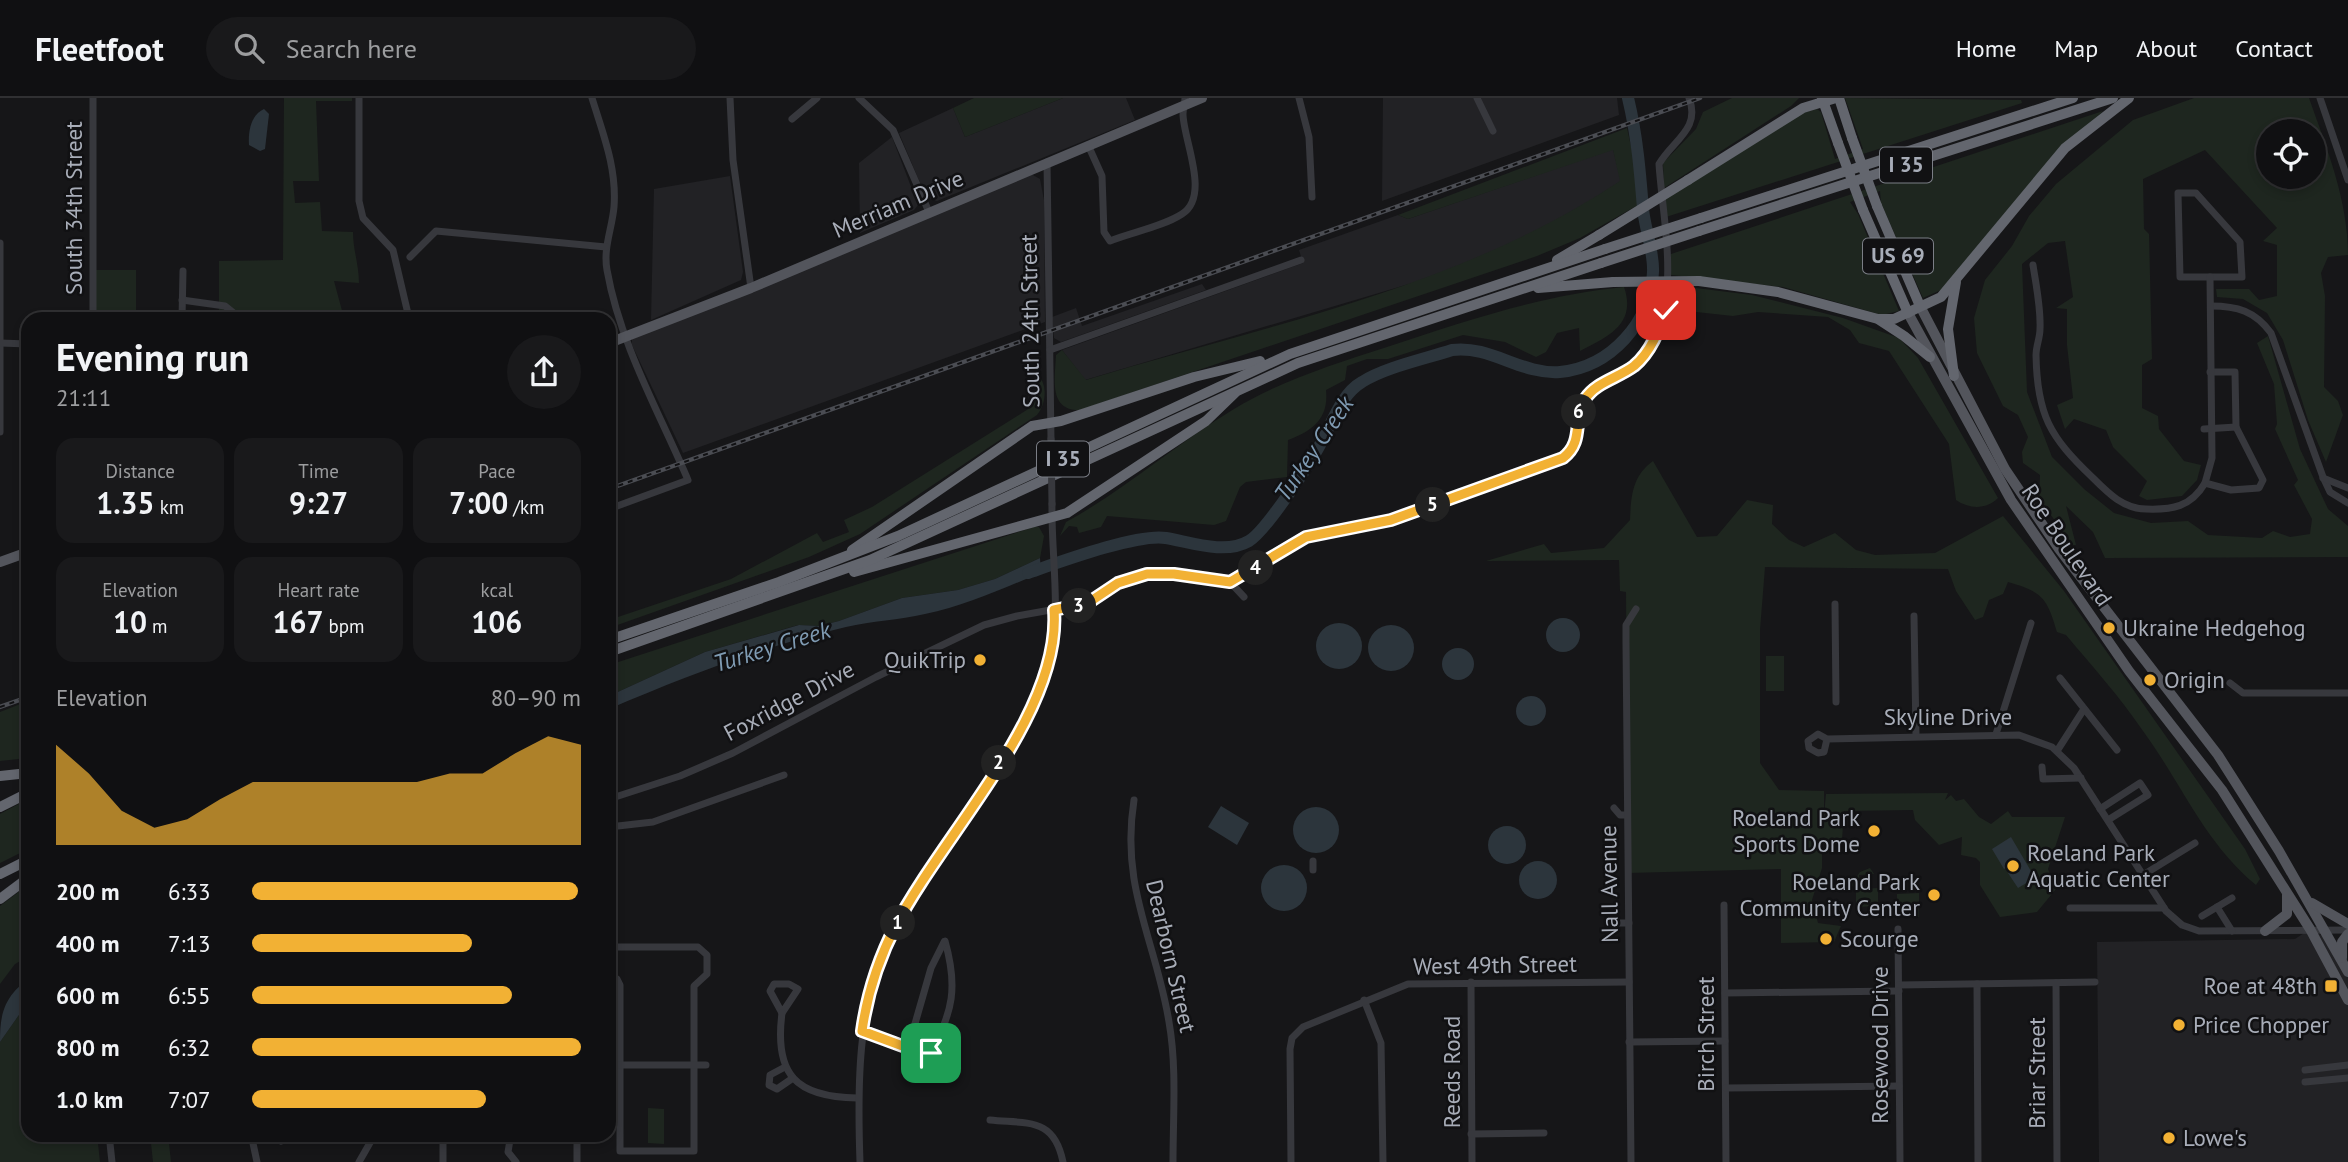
<!DOCTYPE html>
<html lang="en">
<head>
<meta charset="utf-8">
<style>
  body { margin:0; font-family:"PT Sans",sans-serif; background:#19191b; color:#f1f3f6; height:100vh; display:flex; flex-direction:column; font-size:26px; white-space:nowrap }
  * { box-sizing:border-box; margin:0 }
  p { font-size:23px; color:#9c9d9f }
  .icon { flex:none; width:38px; height:38px; fill:none; stroke:currentColor; stroke-width:2; stroke-linecap:round; stroke-linejoin:round }
  .map { position:relative; flex:1; overflow:hidden }
  .side { position:absolute; left:21px; top:214px; width:595px; height:830px; display:flex; flex-direction:column; background:#101012; border-radius:21px; box-shadow:0 4px 10px #0003,0 0 0 2px #303032 }
  .side>* { flex:none }
  .buttons { position:absolute; left:2256px; top:21px; display:grid; gap:14px }
  .buttons a { display:grid; place-items:center; width:70px; height:70px; border-radius:50%; background:#101012; box-shadow:0 4px 10px #0003,0 0 0 2px #303032; font-size:35px }
  .pin { position:absolute; display:grid; place-items:center; width:60px; height:60px; color:#fff; margin:-30px; border-radius:14px; box-shadow:0 4px 10px #0006 }
  .km { position:absolute; width:35px; height:35px; margin:-18px; border-radius:50%; background:#222; color:#fff; font-size:19px; line-height:35px; text-align:center }
  .round { display:grid; place-items:center; flex:none; width:74px; height:74px; border-radius:37px; background:#19191b }
  .overview { display:flex; align-items:center; justify-content:space-between; height:119px; padding:0 35px }
  h1 { font-size:38px; font-weight:800; line-height:52px }
  .metrics { display:grid; grid-template-columns:repeat(3,1fr); gap:10px; height:119px; padding:7px 35px }
  .metrics div { display:grid; align-content:center; border-radius:18px; background:#19191b; text-align:center }
  .metrics b { font-size:30px; font-weight:800 }
  .metrics small { font-size:19px; font-weight:400 }
  .metrics p { font-size:19px }
  .chart { height:196px; padding:14px 35px }
  .chart p { display:flex; justify-content:space-between }
  .chart svg { width:100%; height:126px; margin-top:7px; fill:#f2b134; opacity:.7 }
  ul { padding:0 35px; list-style:none; font-size:23px }
  li { display:grid; grid-template-columns:112px 84px 1fr; align-items:center; height:52px }
  li i { height:18px; border-radius:9px; background:#f2b134 }
  header { display:flex; align-items:center; gap:42px; box-sizing:border-box; height:98px; padding:0 35px; background:#101012; border-bottom:2px solid #303032 }
  header strong { font-size:33px }
  nav { display:flex; gap:38px; margin-inline-start:auto; font-size:24px }
  .search { width:490px; height:63px; background:#19191b; display:flex; align-items:center; gap:18px; box-sizing:border-box; padding:0 24px; border-radius:38px; color:#9c9d9f; font-size:26px }
  .map>svg:first-child { display:block }
</style>
</head>
<body>
<header>
<strong>Fleetfoot</strong>
<div class="search"><svg class="icon" aria-label="search" viewBox="0 0 24 24"><circle cx="10" cy="10" r="6"/><path d="M15 15l6 6"/></svg>Search here</div>
<nav><a>Home</a><a>Map</a><a>About</a><a>Contact</a></nav>
</header>
<div class="map">
<svg width="2348" height="1064" viewBox="0 0 2348 1064">
  <rect width="100%" height="100%" fill="#161618"/>
  <g fill="#222225">
    <polygon points="1063,0 1126,0 1135,22 937,103 926,99 899,35 953,10 965,39"/>
    <polygon points="1383,0 1617,0 1619,17 1382,103"/>
    <polygon points="892,39 918,107 914,112 860,135 859,65"/>
    <polygon points="1613,51 1621,83 1571,116 1523,141 1436,178 1085,282 1062,252 1303,165 1299,152 1398,117 1408,121"/>
    <polygon points="1031,76 1040,81 1044,102 1045,224 683,355 632,247 632,241"/>
    <polygon points="730,78 743,174 741,182 651,222 654,91"/>
    <polygon points="1202,186 1206,192 1061,244 1054,240 1052,219 1076,210 1082,228"/>
    <polygon points="2310,831 2326,840 2348,873 2348,1064 2099,1064 2097,844 2295,841"/>
  </g>
  <g fill="#1e261f" fill-rule="evenodd">
    <path d="M284,0H352V3H316L319,83H293L295,105L320,104L322,133L353,134C353,152 359,167 359,185L334,183L344,220H219V163L283,162Z"/>
    <polygon points="974,0 1063,0 965,39 953,10"/>
    <polygon points="1732,0 1799,0 1791,8 1664,90 1663,65 1696,31 1703,14"/>
    <polygon points="1845,0 2021,2 2022,5 1666,119 1665,101 1801,15 1817,11 1821,14 1835,61 1863,51"/>
    <path d="M2194,0H2309C2327,51 2348,102 2348,157L2328,159L2321,175L2325,198L2324,289L2338,303L2343,317L2326,364L2308,322L2283,242L2267,215L2243,201L2217,199L2216,191H2249L2259,202L2277,198V147L2263,143L2277,130L2205,52L2143,81L2144,131L2149,136L2152,261L2142,267V310L2158,318L2159,331L2184,363L2201,367L2197,382L2182,398L2147,402L2139,398L2147,383L2113,349L2106,332L2074,321L2065,331L2057,307L2073,300L2067,247V211L2056,210L2073,199L2065,143L2048,145L2022,166L2027,294L2052,359L2084,391L2114,415L2151,425L2188,423L2208,437L2262,440L2273,433L2290,439L2310,436L2312,421L2294,387L2298,382L2275,331L2277,326L2274,286L2257,245L2268,238L2300,351L2328,411L2348,428V459L2105,460L2093,434L2066,408L2076,447H2072L2039,400L2040,377L2023,365L2022,354L2028,339L2018,317L2003,308L1977,255L1974,220L1985,182L2012,148L2029,118L2056,86L2133,22ZM2314,33V79H2268V33Z"/>
    <polygon points="2103,13 1941,192 1923,200 1881,105 1880,93 1850,104 1858,116 1899,213 1882,217 1783,189 1671,177 1671,156"/>
    <path d="M1627,30L1634,62L1638,107L1580,140L1537,158L1080,312C1048,313 1055,280 1056,257L1062,252L1086,282C1268,227 1459,190 1620,83L1613,52L1408,121L1398,117Z"/>
    <rect x="95" y="172" width="41" height="48"/>
    <path d="M1672,187L1752,197L1843,220L1899,240L1918,260L1998,400C1986,412 1969,411 1956,402L1949,346L1889,253L1859,245L1850,232L1828,219L1758,214L1733,218L1669,211Z"/>
    <path d="M1624,189C1637,226 1608,239 1580,253L1579,230L1557,235L1546,254L1536,259L1505,244L1463,237L1388,261H1367L1347,268L1345,282L1326,292C1329,321 1312,333 1288,342L1287,379L1246,384L1240,389L1226,423L1214,427L1107,418L1101,429L1079,435L1077,429L1069,428L1060,438L1066,424C1125,392 1177,345 1234,311C1282,282 1335,266 1387,249C1466,223 1542,197 1624,189Z"/>
    <path d="M1038,277C1048,287 1046,306 1037,317L860,436L809,459L609,530V522L731,481L817,435L823,444L849,434L844,422L872,409L1033,308Z"/>
    <path d="M1653,363L1697,439L1717,438L1747,402L1773,407L1772,426L1789,442L1804,449L1835,435L1856,452L1875,457L1935,455L2003,418L2064,493L2245,751L2260,781L2256,787C2204,744 2182,686 2143,633C2120,599 2092,568 2066,537L2057,534C2047,500 2043,494 2008,484L2003,496L1989,502L1983,519L1975,522L1956,493L1948,471L1765,469L1760,532V665L1779,692L1824,693V717L1826,696L1948,695L1945,702L1951,697L1956,703L1964,701L1979,719L1991,726L2008,713L2012,719H2065L2048,771L2056,791L2037,814L2000,819L1980,787V764L1976,760L1961,757L1962,739L1939,747L1915,722L1913,712L1844,713L1842,742L1822,743V770L1812,802L1818,825L1841,828L1834,844L1781,845V771L1628,775L1626,494L1620,493L1619,462L1486,463L1544,446L1551,455L1604,450L1630,422C1631,399 1632,378 1653,363Z"/>
    <polygon points="1034,429 1039,429 1044,438 1040,460 995,481 958,492 902,500 839,523 819,528 798,527 705,554 609,598 609,567"/>
    <rect x="1766" y="558" width="18" height="35"/>
    <polygon points="28,603 28,660 0,663 0,614"/>
    <polygon points="28,701 28,751 0,765 0,716"/>
    <polygon points="1870,770 1874,776 1859,777 1860,791 1878,790 1878,808 1856,809 1856,791 1851,787 1860,774"/>
    <polygon points="28,787 28,859 15,866 0,886 0,808"/>
    <polygon points="1919,795 1919,819 1902,819 1897,814 1897,796"/>
    <polygon points="28,904 28,1036 97,1036 100,1064 0,1064 0,944"/>
    <polygon points="648,1010 664,1011 664,1046 648,1045"/>
    <polygon points="150,1036 168,1036 171,1064 153,1064"/>
  </g>
  <g fill="#2c353c">
    <path d="M264,11L269,16L265,51L260,53L249,47C248,33 251,17 264,11Z"/>
    <path d="M1040,460L1041,475C1003,490 966,508 925,516C899,522 872,523 846,529C764,548 686,578 609,611V598L705,554L799,527L819,528L839,523L902,500L958,492L995,481Z"/>
    <circle cx="1563" cy="537" r="17"/>
    <circle cx="1339" cy="548" r="23"/>
    <circle cx="1391" cy="550" r="23"/>
    <circle cx="1458" cy="566" r="16"/>
    <circle cx="1531" cy="613" r="15"/>
    <polygon points="1221,708 1249,725 1237,747 1208,729"/>
    <circle cx="1316" cy="732" r="23"/>
    <circle cx="1507" cy="747" r="19"/>
    <polygon points="2011,739 2035,780 2018,790 2008,775 2018,768 2016,765 2004,771 1992,751"/>
    <circle cx="1538" cy="782" r="19"/>
    <circle cx="1284" cy="790" r="23"/>
    <path d="M28,876V904L0,944C0,926 1,909 14,894C20,887 25,885 28,876Z"/>
  </g>
  <g fill="none" stroke-linecap="round" stroke-linejoin="round">
    <path stroke="#2c353c" stroke-width="12" d="M1028,475C1057,465 1138,435 1166,440C1190,444 1225,457 1249,443C1266,433 1311,364 1321,345C1332,325 1341,296 1362,284C1386,269 1425,261 1452,252C1491,247 1521,277 1560,274C1611,269 1651,224 1653,174C1654,154 1645,131 1643,111C1640,73 1637,37 1628,0"/>
    <g stroke="#37383d" stroke-width="7">
      <polyline points="93,0 93,220"/>
      <polyline points="359,0 359,103 363,120 393,152 409,220"/>
      <path d="M592,0C603,36 617,70 614,109C612,131 603,150 607,172C620,246 659,314 688,382L609,411"/>
      <polyline points="730,0 733,62 751,190"/>
      <polyline points="859,0 893,32 929,114"/>
      <polyline points="1299,0 1309,39 1312,99"/>
      <polyline points="1477,0 1493,33"/>
      <polyline points="2320,0 2348,82"/>
      <polyline points="792,21 817,0"/>
      <path d="M1088,47L1102,78L1104,134L1110,143C1132,134 1162,129 1182,116C1211,98 1183,41 1183,16C1183,11 1185,5 1185,0"/>
      <polyline points="1047,64 1051,341"/>
      <polygon points="2178,95 2196,95 2240,144 2242,179 2180,179"/>
      <polyline points="0,145 0,334"/>
      <polyline points="410,159 436,133 606,149"/>
      <path d="M2033,167C2036,187 2041,210 2040,231C2040,240 2036,248 2036,257C2037,317 2050,339 2092,379C2107,394 2123,411 2146,411C2172,412 2191,409 2205,385L2231,392L2259,390L2263,382L2236,329"/>
      <polyline points="182,202 225,208 240,220"/>
      <path d="M2211,208C2237,208 2255,213 2271,235L2323,379L2330,394L2348,405"/>
      <polyline points="182,220 183,173"/>
      <polyline points="0,245 28,246"/>
      <polyline points="1050,252 1301,162"/>
      <polyline points="2204,331 2236,329 2235,274 2210,274"/>
      <polyline points="2323,380 2348,390"/>
      <polyline points="2205,385 2212,360 2210,179"/>
      <polyline points="1230,484 1244,499"/>
      <polyline points="1835,506 1836,604"/>
      <polyline points="1914,518 1916,637"/>
      <polyline points="2060,580 2117,652"/>
      <polyline points="2230,585 2243,595 2348,595"/>
      <polyline points="1996,636 2031,525"/>
      <polyline points="1827,641 1824,654 1818,655 1809,650 1808,643 1818,636 1827,641 2019,637 2052,649 2074,670 2166,813 2182,827 2199,833 2348,832"/>
      <polyline points="2057,653 2084,611"/>
      <polyline points="2042,669 2043,681 2081,680"/>
      <path d="M609,701L680,678L733,655L876,579L984,527L1017,518L1084,506L1118,485L1147,476H1174L1230,484L1309,438L1391,422L1563,360C1585,343 1572,318 1587,298C1599,282 1622,279 1636,266C1686,219 1663,128 1659,66C1673,42 1701,31 1689,0"/>
      <path d="M1134,702C1120,790 1156,843 1169,924C1177,969 1173,1018 1173,1064"/>
      <polyline points="1614,710 1620,717 1627,717"/>
      <polyline points="2100,711 2140,685 2148,697 2108,722"/>
      <polyline points="609,729 653,724 784,677"/>
      <polyline points="1313,772 1313,763"/>
      <polyline points="2143,777 2195,745"/>
      <polyline points="1724,807 1726,1064"/>
      <polyline points="2217,809 2232,833"/>
      <polyline points="2070,810 2164,810"/>
      <polyline points="2202,818 2232,800"/>
      <polyline points="1617,825 1629,825"/>
      <polyline points="1898,831 1900,1064"/>
      <polyline points="609,849 698,849 707,857 707,876 694,888 694,1053 620,1053 620,887 617,881 609,880"/>
      <polyline points="1471,884 1472,1064"/>
      <polyline points="2056,885 2057,1064"/>
      <polygon points="774,886 789,886 798,891 782,915 770,893"/>
      <polyline points="1977,886 1978,1064"/>
      <polyline points="1899,887 2095,884"/>
      <polyline points="1725,895 1899,893"/>
      <polyline points="1364,902 1381,945 1383,1064"/>
      <path d="M782,915C774,977 796,999 857,1000"/>
      <path d="M862,933L908,950L919,957L931,955C953,913 958,889 945,843"/>
      <polyline points="1629,944 1725,943"/>
      <polyline points="908,950 931,870 944,844"/>
      <polyline points="609,967 706,967"/>
      <polyline points="785,969 770,977 769,987 777,991 793,980"/>
      <polyline points="2305,972 2348,967"/>
      <polyline points="2305,984 2348,980"/>
      <polyline points="1726,990 1899,988"/>
      <path d="M990,1022C1028,1026 1054,1019 1063,1064"/>
      <polyline points="109,1036 112,1064"/>
      <polyline points="251,1036 257,1064"/>
      <polyline points="443,1036 443,1064"/>
      <polyline points="511,1036 508,1054 516,1064"/>
      <polyline points="1471,1036 1544,1035"/>
      <polyline points="281,1043 288,1036"/>
      <polyline points="359,1064 375,1036"/>
      <polyline points="577,1064 577,1036"/>
      <path d="M860,1064C857,980 857,902 897,826C922,777 958,734 986,687C1009,648 1037,610 1049,565C1062,514 1051,458 1052,406"/>
      <polyline points="1291,1064 1290,951 1292,940 1303,929 1408,886 1629,884"/>
      <polyline points="1631,1064 1626,545 1626,527 1636,511"/>
    </g>
    <g stroke="#53555c" stroke-width="10">
      <polyline points="1920,208 2005,371 2059,451 2218,657 2279,753 2348,874"/>
      <polyline points="1908,215 2011,402 2129,573 2222,692 2310,831 2348,902"/>
      <polyline points="609,245 751,190 1202,0"/>
      <polyline points="0,464 28,454"/>
      <polyline points="2312,805 2348,826"/>
      <polyline points="2265,833 2287,816 2287,797"/>
      <polyline points="2342,860 2342,844 2348,836"/>
    </g>
    <g stroke="#63666e" stroke-width="10">
      <polyline points="1822,0 1838,45"/>
      <polyline points="1839,0 1852,40"/>
      <polyline points="1688,82 1803,10 1836,0"/>
      <polyline points="1877,108 1920,208"/>
      <polyline points="1863,112 1908,215"/>
      <polyline points="1701,120 2073,0"/>
      <polyline points="1699,133 2113,0"/>
      <polyline points="1557,162 1599,137"/>
      <polyline points="1699,183 1778,194 1878,221 1904,238 1930,259"/>
      <polyline points="1538,190 1613,184"/>
      <polyline points="1878,221 1894,221 1941,199 2065,50 2129,0"/>
      <polyline points="1954,278 1948,231 1956,184"/>
      <polyline points="852,452 1032,328 1061,323 1194,279 1260,263"/>
      <polyline points="854,474 1067,415 1206,323 1235,295"/>
      <polyline points="609,542 779,484 898,438 1290,256 1605,151"/>
      <polyline points="609,554 870,462 1298,265 1601,165"/>
      <polyline points="0,678 28,675"/>
      <polyline points="0,709 28,695"/>
      <polyline points="0,776 28,762"/>
      <polyline points="0,801 28,780"/>
    </g>
    <defs>
      <g id="rail">
        <polyline points="609,391 1700,0"/>
        <polyline points="0,609 28,599"/>
      </g>
    </defs>
    <use href="#rail" stroke="#4a4c52" stroke-width="4.5"/>
    <use href="#rail" stroke="#111113" stroke-width="2" stroke-dasharray="5" stroke-linecap="butt"/>
    <polyline stroke="#37383d" stroke-width="7" points="1051,341 1052,406"/>
    <g stroke="#63666e" stroke-width="10">
      <polyline points="1852,40 1877,108"/>
      <polyline points="1838,45 1863,112"/>
      <polyline points="1599,137 1688,82"/>
      <polyline points="1605,151 1701,120"/>
      <polyline points="1601,165 1699,133"/>
      <polyline points="1613,184 1699,183"/>
    </g>
  </g>
  <g fill="none" stroke-linecap="round" stroke-linejoin="round">
    <defs>
      <path id="route" d="M931,955L919,957L908,950L862,933C867,897 879,860 896,827C942,738 1062,615 1054,512L1088,505L1118,485L1147,476H1174L1230,484L1306,439L1391,422L1563,360C1585,343 1572,321 1585,301C1596,284 1618,280 1634,268C1651,254 1659,232 1666,212"/>
    </defs>
    <use href="#route" stroke="#fff" stroke-width="14"/>
    <use href="#route" stroke="#f2b134" stroke-width="9"/>
  </g>
  <g fill="#f2b134" stroke="#111113" stroke-width="2.5">
    <circle cx="2109" cy="530" r="7"/>
    <circle cx="980" cy="562" r="7"/>
    <circle cx="2150" cy="582" r="7"/>
    <circle cx="1874" cy="733" r="7"/>
    <circle cx="2013" cy="768" r="7"/>
    <circle cx="1934" cy="797" r="7"/>
    <circle cx="1826" cy="841" r="7"/>
    <rect x="2324" y="881" width="14" height="14" rx="3.5"/>
    <circle cx="2179" cy="927" r="7"/>
    <circle cx="2169" cy="1040" r="7"/>
  </g>
  <g text-anchor="middle" stroke-width="5" stroke-linejoin="round" paint-order="stroke">
    <g fill="#111113" stroke="#7b7e86" stroke-width="2">
      <rect x="1880" y="49.5" width="52" height="35" rx="5"/>
      <rect x="1863" y="140.5" width="70" height="35" rx="5"/>
      <rect x="1037" y="343.5" width="52" height="35" rx="5"/>
    </g>
    <g font-size="21" font-weight="bold" fill="#a8adb8">
      <text x="1906" y="74">I 35</text>
      <text x="1898" y="165">US 69</text>
      <text x="1063" y="368">I 35</text>
    </g>
    <g font-size="23" fill="#a8adb8" stroke="#111113">
      <text transform="translate(898 106) rotate(-23)" y="8">Merriam Drive</text>
      <text transform="translate(74 110) rotate(-90)" y="8">South 34th Street</text>
      <text transform="translate(1030 223) rotate(-91)" y="8">South 24th Street</text>
      <text transform="translate(2067 447) rotate(56)" y="8">Roe Boulevard</text>
      <text transform="translate(789 603) rotate(-28)" y="8">Foxridge Drive</text>
      <text x="1948" y="627">Skyline Drive</text>
      <text transform="translate(1609 786) rotate(-91)" y="8">Nall Avenue</text>
      <text transform="translate(1171 858) rotate(77)" y="8">Dearborn Street</text>
      <text transform="translate(1495 867) rotate(-1)" y="8">West 49th Street</text>
      <text transform="translate(1706 936) rotate(-90)" y="8">Birch Street</text>
      <text transform="translate(1880 947) rotate(-90)" y="8">Rosewood Drive</text>
      <text transform="translate(1452 974) rotate(-90)" y="8">Reeds Road</text>
      <text transform="translate(2037 975) rotate(-90)" y="8">Briar Street</text>
    </g>
    <g font-size="23" fill="#a8adb8" stroke="#111113" text-anchor="start">
      <text x="2123" y="538">Ukraine Hedgehog</text>
      <text x="966" y="570" text-anchor="end">QuikTrip</text>
      <text x="2164" y="590">Origin</text>
      <text x="1860" y="728" text-anchor="end">Roeland Park<tspan x="1860" dy="26">Sports Dome</tspan></text>
      <text x="2027" y="763">Roeland Park<tspan x="2027" dy="26">Aquatic Center</tspan></text>
      <text x="1920" y="792" text-anchor="end">Roeland Park<tspan x="1920" dy="26">Community Center</tspan></text>
      <text x="1840" y="849">Scourge</text>
      <text x="2317" y="896" text-anchor="end">Roe at 48th</text>
      <text x="2193" y="935">Price Chopper</text>
      <text x="2183" y="1048">Lowe's</text>
    </g>
    <g font-size="24" font-style="italic" fill="#7f9bb3" stroke="#111113">
      <text transform="translate(1314 351) rotate(-56)" y="8">Turkey Creek</text>
      <text transform="translate(772 549) rotate(-17)" y="8">Turkey Creek</text>
    </g>
  </g>
</svg>
<div class="buttons">
<a><svg class="icon" aria-label="locate" viewBox="0 0 24 24"><circle cx="12" cy="12" r="6"/><path d="M12 2v4M12 18v4M2 12h4M18 12h4"/></svg></a>
</div>
<div class="pin" style="left:931px;top:955px;background:#1e9e55"><svg class="icon" aria-label="arrive" viewBox="0 0 24 24"><path d="M6 21V4h12l-3 4 3 4H6"/></svg></div>
<div class="pin" style="left:1666px;top:212px;background:#d93025"><svg class="icon" aria-label="check" viewBox="0 0 24 24"><path d="M5 12l5 5 9-10"/></svg></div>
<b class="km" style="left:898px;top:825px">1</b>
<b class="km" style="left:999px;top:665px">2</b>
<b class="km" style="left:1079px;top:508px">3</b>
<b class="km" style="left:1256px;top:470px">4</b>
<b class="km" style="left:1433px;top:407px">5</b>
<b class="km" style="left:1579px;top:314px">6</b>
<section class="side">
<div class="overview"><div><h1>Evening run</h1><p>21:11</p></div><a class="round"><svg class="icon" aria-label="share" viewBox="0 0 24 24"><path d="M12 15V3M7 8l5-5 5 5M5 13v7h14v-7"/></svg></a></div>
<div class="metrics">
<div><p>Distance</p><b>1.35<small> km</small></b></div>
<div><p>Time</p><b>9:27</b></div>
<div><p>Pace</p><b>7:00<small> /km</small></b></div>
</div>
<div class="metrics">
<div><p>Elevation</p><b>10<small> m</small></b></div>
<div><p>Heart rate</p><b>167<small> bpm</small></b></div>
<div><p>kcal</p><b>106</b></div>
</div>
<div class="chart"><p><span>Elevation</span>80–90 m</p>
<svg viewBox="0 0 160 44" preserveAspectRatio="none"><path d="M0 44V9L10 19L20 32L30 38L40 35L50 28L60 22L70 22L80 22L90 22L100 22L110 22L120 19L130 19L140 12L150 6L160 9V44z"/></svg>
</div>
<ul>
<li><b>200 m</b>6:33<i style="width:99%"></i></li>
<li><b>400 m</b>7:13<i style="width:67%"></i></li>
<li><b>600 m</b>6:55<i style="width:79%"></i></li>
<li><b>800 m</b>6:32<i style="width:100%"></i></li>
<li><b>1.0 km</b>7:07<i style="width:71%"></i></li>
</ul>
</section>
</div>
</body>
</html>
